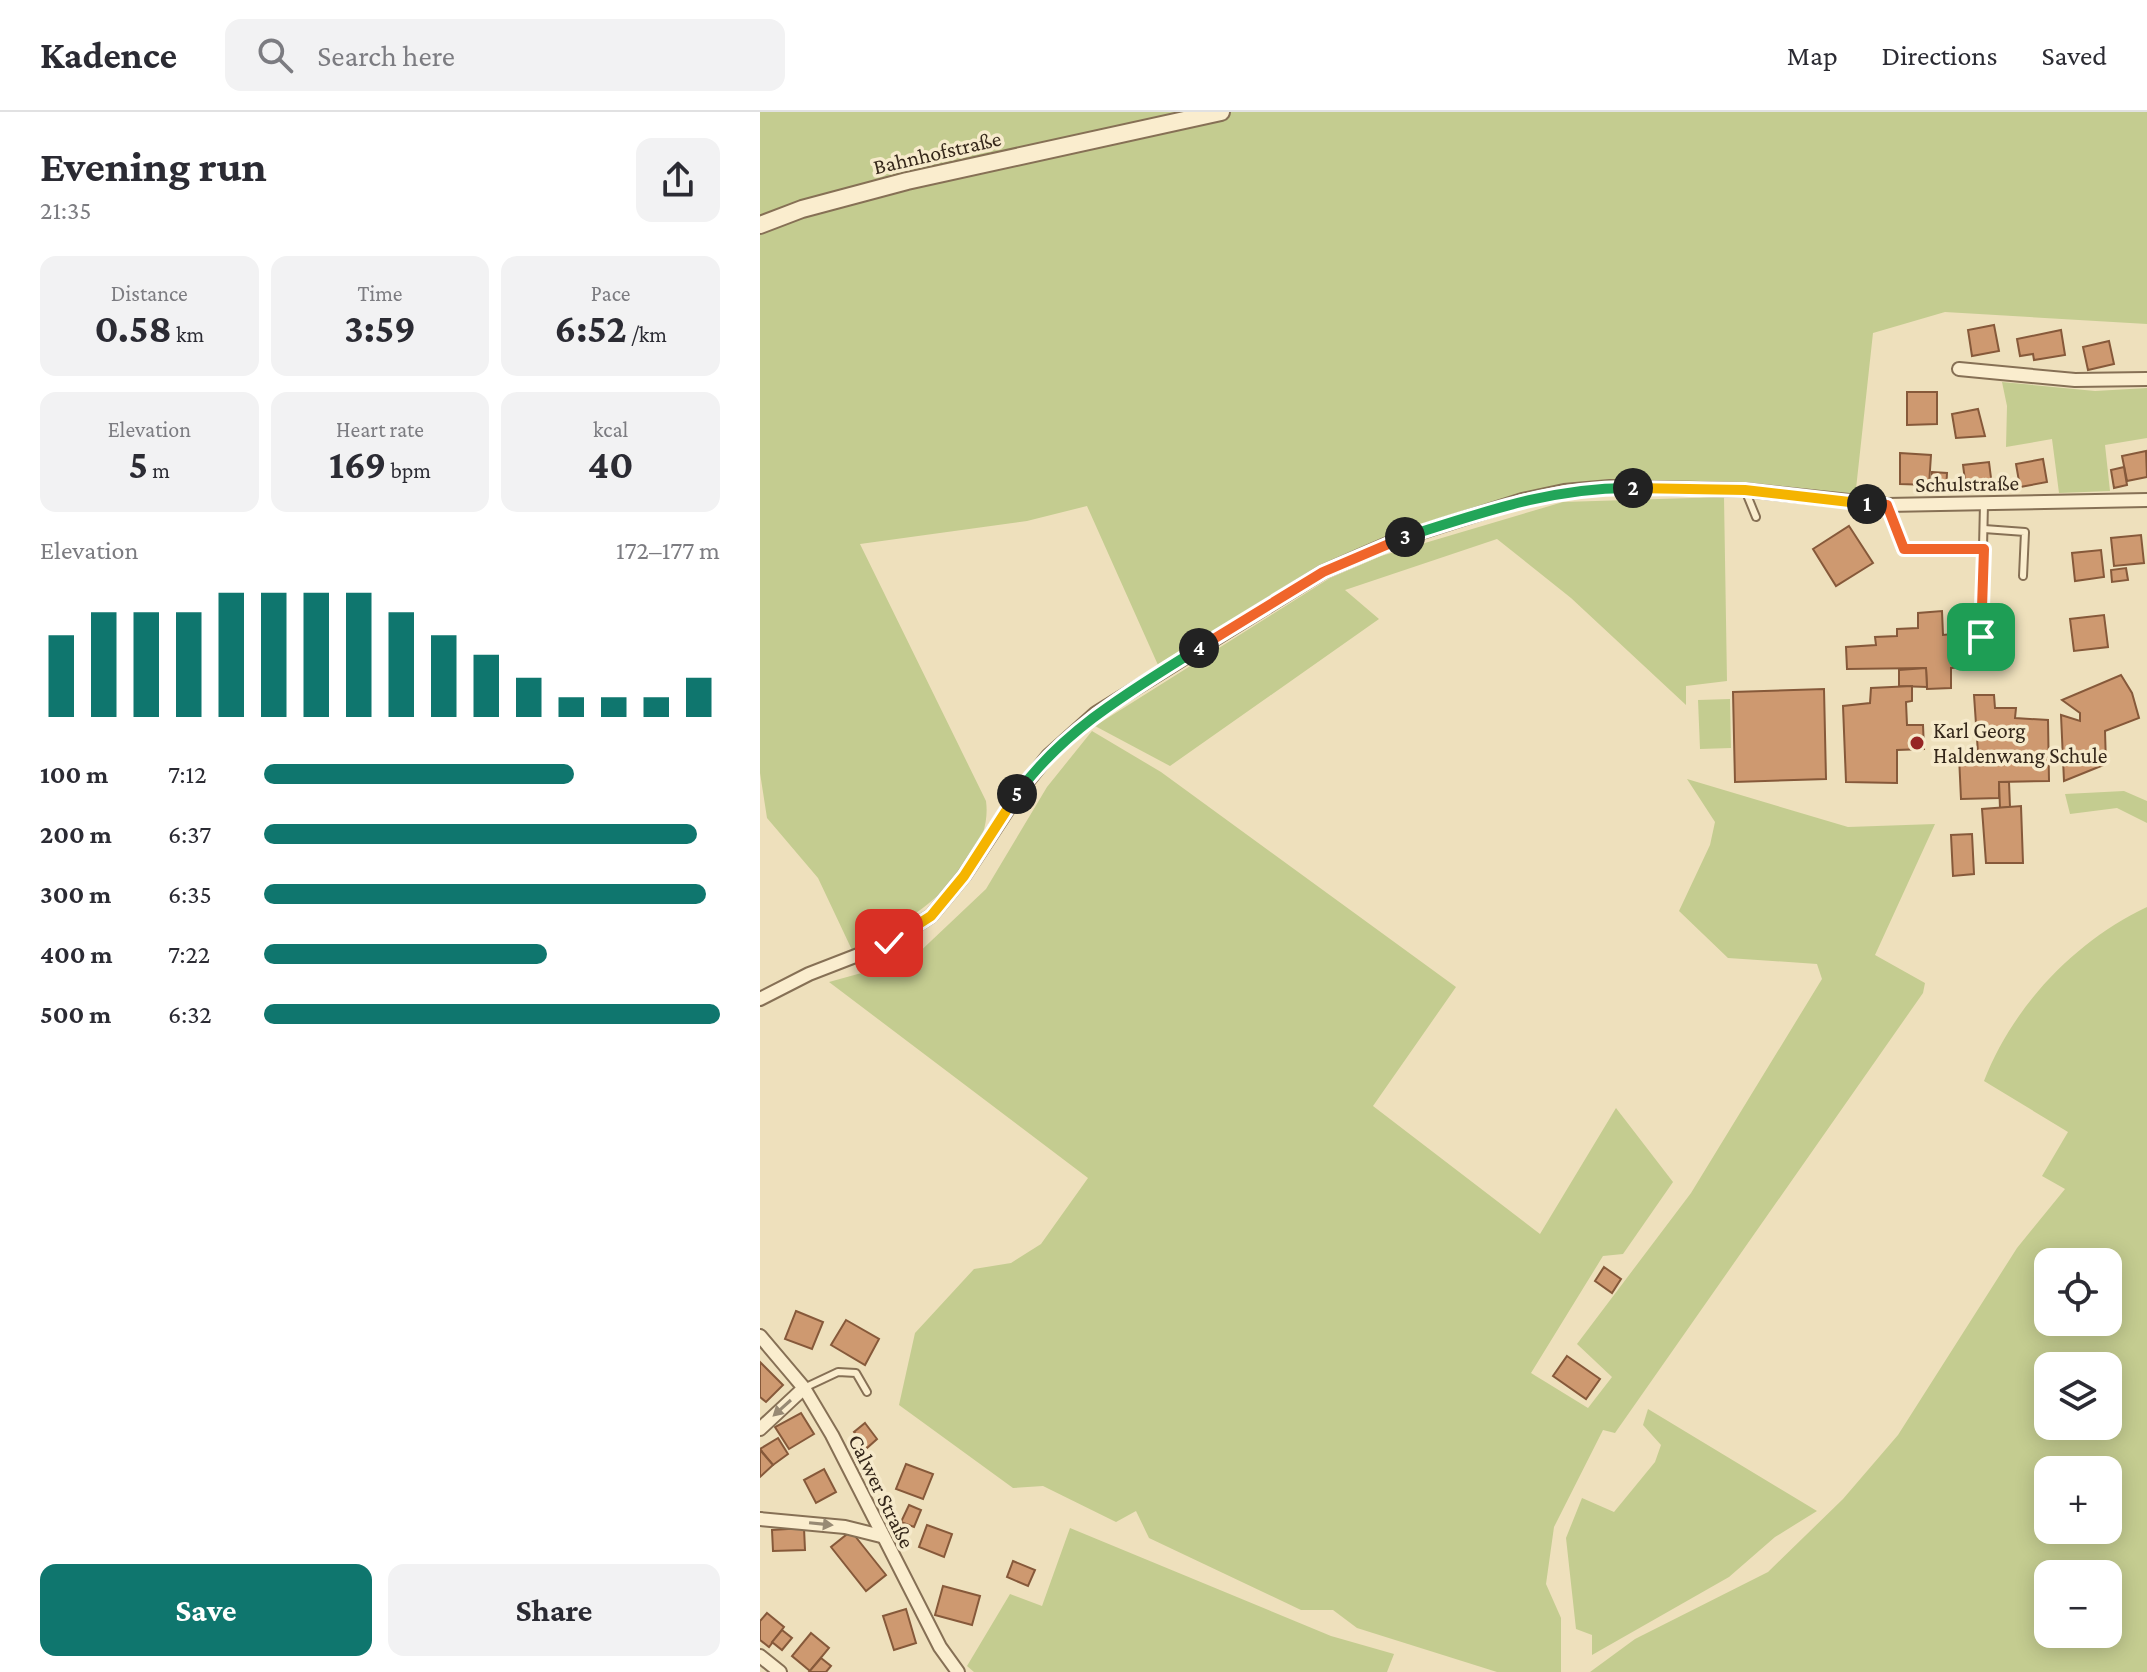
<!DOCTYPE html>
<html lang="en">
<head>
<meta charset="utf-8">
<style>
  body { margin:0; font-family:"Crimson Pro",serif; background:#f2f2f3; color:#2b2b33; height:100vh; display:flex; flex-direction:column; font-size:30px; white-space:nowrap }
  * { box-sizing:border-box; margin:0 }
  p { font-size:26px; color:#7c7c81 }
  .icon { flex:none; width:44px; height:44px; fill:none; stroke:currentColor; stroke-width:2; stroke-linecap:round; stroke-linejoin:round }
  .map { position:relative; flex:1; overflow:hidden }
  .sheet { display:flex; flex-direction:column; background:#fff; width:760px }
  .sheet>* { flex:none }
  .fabs { position:absolute; left:1274px; top:1136px; display:grid; gap:16px }
  .fabs a { display:grid; place-items:center; width:88px; height:88px; border-radius:16px; background:#fff; box-shadow:0 4px 20px #0003; font-size:40px }
  .pin { position:absolute; display:grid; place-items:center; width:68px; height:68px; color:#fff; margin:-34px; border-radius:16px; box-shadow:0 4px 12px #0006 }
  .km { position:absolute; width:40px; height:40px; margin:-20px; border-radius:50%; background:#222; color:#fff; font-size:22px; line-height:40px; text-align:center }
  .round { display:grid; place-items:center; flex:none; width:84px; height:84px; border-radius:16px; background:#f2f2f3 }
  .summary { display:flex; align-items:center; justify-content:space-between; height:136px; padding:0 40px }
  h1 { font-size:44px; font-weight:700; line-height:60px }
  .figures { display:grid; grid-template-columns:repeat(3,1fr); gap:12px; height:136px; padding:8px 40px }
  .figures div { display:grid; align-content:center; border-radius:16px; background:#f2f2f3; text-align:center }
  .figures b { font-size:40px; font-weight:700 }
  .figures small { font-size:22px; font-weight:400 }
  .figures p { font-size:22px }
  .chart { height:224px; padding:16px 40px }
  .chart p { display:flex; justify-content:space-between }
  .chart svg { width:100%; height:144px; margin-top:8px; stroke:#0f766e; stroke-width:6 }
  .action { display:flex; gap:16px; margin-top:auto; padding:16px 40px }
  .action a { flex:1; height:92px; border-radius:16px; background:#0f766e; color:#fff; font-size:32px; font-weight:700; line-height:92px; text-align:center }
  .action a+a { background:#f2f2f3; color:#2b2b33 }
  ul { padding:0 40px; list-style:none; font-size:26px }
  li { display:grid; grid-template-columns:128px 96px 1fr; align-items:center; height:60px }
  li i { height:20px; border-radius:10px; background:#0f766e }
  header { display:flex; align-items:center; gap:48px; box-sizing:border-box; height:112px; padding:0 40px; background:#fff; border-bottom:2px solid #e1e1e2 }
  header strong { font-size:38px }
  nav { display:flex; gap:44px; margin-inline-start:auto; font-size:28px }
  .search { width:560px; height:72px; background:#f2f2f3; display:flex; align-items:center; gap:20px; box-sizing:border-box; padding:0 28px; border-radius:16px; color:#7c7c81; font-size:30px }
  main { display:flex; flex:1; min-height:0 }
  .map>svg:first-child { display:block }
</style>
</head>
<body>
<header>
<strong>Kadence</strong>
<div class="search"><svg class="icon" aria-label="search" viewBox="0 0 24 24"><circle cx="10" cy="10" r="6"/><path d="M15 15l6 6"/></svg>Search here</div>
<nav><a>Map</a><a>Directions</a><a>Saved</a></nav>
</header>
<main>
<section class="sheet">
<div class="summary"><div><h1>Evening run</h1><p>21:35</p></div><a class="round"><svg class="icon" aria-label="share" viewBox="0 0 24 24"><path d="M12 15V3M7 8l5-5 5 5M5 13v7h14v-7"/></svg></a></div>
<div class="figures">
<div><p>Distance</p><b>0.58<small> km</small></b></div>
<div><p>Time</p><b>3:59</b></div>
<div><p>Pace</p><b>6:52<small> /km</small></b></div>
</div>
<div class="figures">
<div><p>Elevation</p><b>5<small> m</small></b></div>
<div><p>Heart rate</p><b>169<small> bpm</small></b></div>
<div><p>kcal</p><b>40</b></div>
</div>
<div class="chart"><p><span>Elevation</span>172–177 m</p>
<svg viewBox="0 0 160 44" preserveAspectRatio="none"><path d="M5 44V19M15 44V12M25 44V12M35 44V12M45 44V6M55 44V6M65 44V6M75 44V6M85 44V12M95 44V19M105 44V25M115 44V32M125 44V38M135 44V38M145 44V38M155 44V32"/></svg>
</div>
<ul>
<li><b>100 m</b>7:12<i style="width:68%"></i></li>
<li><b>200 m</b>6:37<i style="width:95%"></i></li>
<li><b>300 m</b>6:35<i style="width:97%"></i></li>
<li><b>400 m</b>7:22<i style="width:62%"></i></li>
<li><b>500 m</b>6:32<i style="width:100%"></i></li>
</ul>
<div class="action"><a>Save</a><a>Share</a></div>
</section>
<div class="map">
<svg width="1387" height="1560" viewBox="0 0 1387 1560">
  <rect width="100%" height="100%" fill="#eee0bc"/>
  <g fill="#c4cc90" fill-rule="evenodd">
    <path d="M0,0H1387V212L1185,200L1113,221L1095,386L869,370L795,374L629,426L558,454L398,553L327,394L267,409L100,432L226,689C235,755 145,815 92,838L58,766L7,706L0,661Z"/>
    <polygon points="1242,270 1335,279 1387,276 1387,326 1345,333 1350,379 1299,381 1292,327 1246,335 1247,294"/>
    <polygon points="964,385 967,569 926,574 926,593 811,486 737,427 585,478 619,507 410,654 335,614 570,466 621,444 803,390"/>
    <polygon points="970,587 971,636 940,637 938,588"/>
    <polygon points="332,619 401,660 696,875 613,994 780,1122 856,996 913,1070 863,1142 843,1144 771,1261 828,1296 852,1265 817,1232 931,1081 1062,867 1057,852 968,846 919,799 950,733 955,710 927,667 1088,715 1175,712 1115,843 1165,871 1163,881 855,1321 843,1318 794,1415 786,1472 801,1506 801,1560 737,1560 597,1516 573,1498 541,1498 389,1426 376,1399 356,1410 283,1374 253,1376 139,1293 155,1221 214,1157 251,1151 281,1132 328,1066 69,870 152,847 226,777 287,675"/>
    <polygon points="1364,679 1387,689 1387,711 1357,696 1310,702 1305,682"/>
    <path d="M1387,795V1560H830L875,1527L1008,1460L1083,1387L1138,1323L1257,1136L1305,1077L1282,1064L1308,1020L1224,969C1253,894 1315,829 1387,795ZM1288,1150H1348V1210H1288ZM1288,1254H1348V1314H1288ZM1288,1358H1348V1418H1288ZM1288,1462H1348V1522H1288Z"/>
    <polygon points="888,1297 1057,1399 1015,1425 969,1465 832,1543 832,1523 816,1517 806,1426 822,1386 854,1400 895,1350 901,1333 883,1313"/>
    <polygon points="310,1416 571,1524 634,1542 627,1560 214,1560 207,1554 250,1482 282,1494"/>
  </g>
  <g fill="#ce9970" stroke="#86593a" stroke-width="2">
    <polygon points="1234,213 1239,239 1212,244 1208,218"/>
    <polygon points="1301,218 1305,243 1274,248 1273,242 1260,244 1257,227"/>
    <polygon points="1349,229 1354,252 1328,258 1323,235"/>
    <polygon points="1147,280 1177,280 1177,312 1147,313"/>
    <polygon points="1218,297 1225,324 1196,326 1192,302"/>
    <polygon points="1386,339 1387,365 1367,369 1362,344"/>
    <polygon points="1140,341 1171,343 1169,373 1140,372"/>
    <polygon points="1283,347 1287,370 1260,375 1256,352"/>
    <polygon points="1229,350 1232,374 1206,376 1203,353"/>
    <polygon points="1364,355 1367,373 1354,376 1351,358"/>
    <polygon points="1172,360 1187,361 1186,380 1171,379"/>
    <polygon points="1089,414 1113,451 1076,474 1053,437"/>
    <polygon points="1381,423 1384,451 1354,454 1351,426"/>
    <polygon points="1341,438 1344,465 1315,469 1312,441"/>
    <polygon points="1366,456 1368,468 1352,470 1351,458"/>
    <polygon points="1182,499 1183,523 1202,521 1204,555 1191,556 1191,576 1167,577 1166,556 1087,557 1086,535 1116,533 1115,525 1137,524 1137,517 1158,516 1158,501"/>
    <polygon points="1344,503 1348,535 1314,539 1310,507"/>
    <polygon points="1166,556 1167,575 1139,574 1139,558"/>
    <polygon points="1361,563 1372,581 1379,606 1345,619 1346,652 1304,669 1301,603 1320,609 1320,601 1302,588"/>
    <polygon points="1152,574 1152,589 1146,590 1147,613 1163,613 1164,637 1137,638 1137,671 1086,670 1083,594 1110,591 1111,576"/>
    <polygon points="1064,577 1066,667 975,670 973,580"/>
    <polygon points="1214,583 1234,583 1235,596 1256,596 1255,606 1288,608 1289,669 1239,670 1239,686 1201,687 1199,644 1218,641"/>
    <polygon points="1239,670 1249,670 1250,695 1240,696"/>
    <polygon points="1261,694 1263,751 1226,751 1222,697"/>
    <polygon points="1212,722 1214,762 1193,764 1191,723"/>
    <polygon points="844,1155 861,1167 852,1181 835,1169"/>
    <polygon points="36,1199 63,1210 52,1237 25,1227"/>
    <polygon points="86,1208 119,1227 105,1253 71,1233"/>
    <polygon points="807,1244 840,1267 826,1287 793,1264"/>
    <polygon points="0,1250 23,1273 6,1290 0,1285"/>
    <polygon points="41,1301 54,1322 29,1337 15,1315"/>
    <polygon points="105,1311 117,1327 107,1336 94,1320"/>
    <polygon points="18,1326 28,1342 13,1353 0,1337"/>
    <polygon points="0,1338 13,1353 0,1365"/>
    <polygon points="146,1352 173,1362 163,1387 136,1377"/>
    <polygon points="64,1357 76,1380 56,1391 44,1368"/>
    <polygon points="149,1393 161,1398 154,1415 141,1410"/>
    <polygon points="167,1413 192,1422 184,1445 159,1435"/>
    <polygon points="44,1416 45,1438 13,1439 12,1418"/>
    <polygon points="91,1419 126,1463 106,1479 71,1435"/>
    <polygon points="253,1449 275,1458 268,1474 247,1465"/>
    <polygon points="183,1474 220,1484 212,1513 175,1503"/>
    <polygon points="146,1497 156,1531 134,1538 123,1504"/>
    <polygon points="7,1501 24,1515 9,1535 0,1528 0,1509"/>
    <polygon points="22,1518 32,1526 22,1538 12,1530"/>
    <polygon points="51,1521 69,1536 50,1559 32,1544"/>
    <polygon points="61,1546 71,1554 66,1560 49,1560"/>
  </g>
  <g fill="none" stroke-linecap="round" stroke-linejoin="round">
    <defs>
      <g id="service">
        <polyline points="985,378 996,405"/>
        <polyline points="1127,393 1144,437 1224,437"/>
        <polyline points="1224,417 1265,420 1263,464"/>
        <polyline points="1215,553 1221,525 1224,391"/>
        <polyline points="44,1276 78,1260 96,1261 107,1280"/>
      </g>
      <g id="minor">
        <polyline points="1199,257 1315,268 1387,267"/>
        <polyline points="0,887 49,862 129,831 171,804 204,764 260,679 288,644 336,601 563,460 634,429 762,388 804,379 850,375 985,378 1127,393 1387,388"/>
        <polyline points="0,1224 44,1276 72,1323 180,1535 198,1560"/>
        <polyline points="0,1317 44,1276"/>
        <polyline points="0,1407 85,1415 121,1424"/>
        <polyline points="0,1544 20,1560"/>
      </g>
      <polyline id="tertiary" points="0,113 42,97 147,69 461,0"/>
    </defs>
    <use href="#service" stroke="#867055" stroke-width="10"/>
    <use href="#minor" stroke="#867055" stroke-width="16"/>
    <use href="#tertiary" stroke="#867055" stroke-width="20"/>
    <use href="#service" stroke="#faedce" stroke-width="6"/>
    <use href="#minor" stroke="#faedce" stroke-width="12"/>
    <use href="#tertiary" stroke="#faedce" stroke-width="16"/>
  </g>
  <defs><path id="oneway-solid" d="M-6-.8H1V-3.2L6.5 0L1 3.2V.8H-6Z" transform="scale(2)"/></defs>
  <g fill="#988a74">
    <use href="#oneway-solid" transform="translate(22 1296) rotate(138)"/>
    <use href="#oneway-solid" transform="translate(61 1412) rotate(6)"/>
  </g>
  <g fill="none" stroke-linecap="round" stroke-linejoin="round">
    <defs>
      <polyline id="split-1" points="1107,392 1127,393 1144,437 1224,437 1221,525"/>
      <polyline id="split-2" points="873,376 985,378 1107,392"/>
      <path id="split-3" d="M645,425C721,401 792,375 873,376"/>
      <polyline id="split-4" points="439,536 563,460 645,425"/>
      <path id="split-5" d="M257,682C304,617 372,578 439,536"/>
      <polyline id="split-6" points="129,831 171,804 204,764 257,682"/>
    </defs>
    <use href="#split-1" stroke="#fff" stroke-width="16"/>
    <use href="#split-2" stroke="#fff" stroke-width="16"/>
    <use href="#split-3" stroke="#fff" stroke-width="16"/>
    <use href="#split-4" stroke="#fff" stroke-width="16"/>
    <use href="#split-5" stroke="#fff" stroke-width="16"/>
    <use href="#split-6" stroke="#fff" stroke-width="16"/>
    <use href="#split-1" stroke="#f0652b" stroke-width="10"/>
    <use href="#split-2" stroke="#f5b400" stroke-width="10"/>
    <use href="#split-3" stroke="#22a559" stroke-width="10"/>
    <use href="#split-4" stroke="#f0652b" stroke-width="10"/>
    <use href="#split-5" stroke="#22a559" stroke-width="10"/>
    <use href="#split-6" stroke="#f5b400" stroke-width="10"/>
  </g>
  <circle fill="#962524" stroke="#f6eacb" stroke-width="3" cx="1157" cy="631" r="8"/>
  <g text-anchor="middle" stroke-width="7" stroke-linejoin="round" paint-order="stroke">
    <g font-size="22" fill="#35271a" stroke="#f6eacb">
      <text transform="translate(177 40) rotate(-13)" y="8">Bahnhofstraße</text>
      <text transform="translate(1207 371) rotate(-1)" y="8">Schulstraße</text>
      <text transform="translate(122 1379) rotate(64)" y="8">Calwer Straße</text>
    </g>
    <g font-size="22" fill="#35271a" stroke="#f6eacb" text-anchor="start">
      <text x="1173" y="626">Karl Georg<tspan x="1173" dy="25">Haldenwang Schule</tspan></text>
    </g>
  </g>
</svg>
<div class="fabs">
<a><svg class="icon" aria-label="locate" viewBox="0 0 24 24"><circle cx="12" cy="12" r="6"/><path d="M12 2v4M12 18v4M2 12h4M18 12h4"/></svg></a>
<a><svg class="icon" aria-label="layers" viewBox="0 0 24 24"><path d="M12 4l9 5-9 5-9-5zM3 14l9 5 9-5"/></svg></a>
<a>+</a>
<a>−</a>
</div>
<div class="pin" style="left:1221px;top:525px;background:#1e9e55"><svg class="icon" aria-label="arrive" viewBox="0 0 24 24"><path d="M6 21V4h12l-3 4 3 4H6"/></svg></div>
<div class="pin" style="left:129px;top:831px;background:#d93025"><svg class="icon" aria-label="check" viewBox="0 0 24 24"><path d="M5 12l5 5 9-10"/></svg></div>
<b class="km" style="left:1107px;top:392px">1</b>
<b class="km" style="left:873px;top:376px">2</b>
<b class="km" style="left:645px;top:425px">3</b>
<b class="km" style="left:439px;top:536px">4</b>
<b class="km" style="left:257px;top:682px">5</b>
</div>
</main>
</body>
</html>
